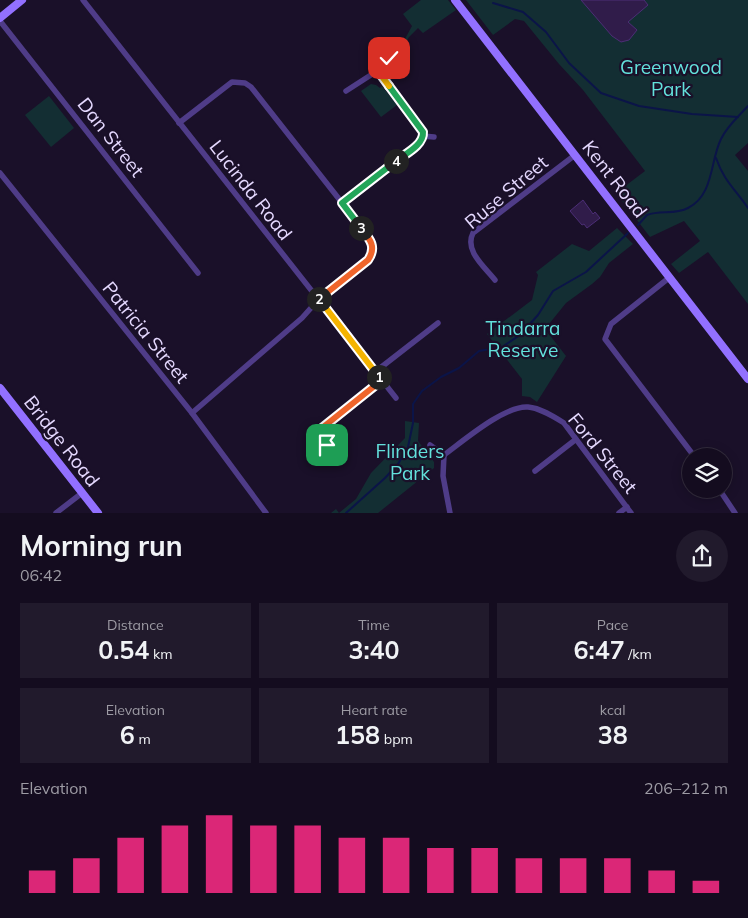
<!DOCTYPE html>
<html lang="en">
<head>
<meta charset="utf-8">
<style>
  body { margin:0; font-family:Mulish,sans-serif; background:#211a2c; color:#f1f3f6; height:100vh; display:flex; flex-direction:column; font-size:19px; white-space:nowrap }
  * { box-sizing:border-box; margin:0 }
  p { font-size:16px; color:#9d9ba4 }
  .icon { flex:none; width:28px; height:28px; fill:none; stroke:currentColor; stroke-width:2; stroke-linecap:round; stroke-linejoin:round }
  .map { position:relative; height:513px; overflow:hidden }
  .details { display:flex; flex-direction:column; background:#140c1f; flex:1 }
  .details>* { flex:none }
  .fabs { position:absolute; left:682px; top:448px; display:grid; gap:10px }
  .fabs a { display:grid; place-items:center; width:50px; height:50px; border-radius:50%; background:#140c1f; box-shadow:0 2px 12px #0003,0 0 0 1px #332c3d; font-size:25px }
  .pin { position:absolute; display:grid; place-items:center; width:42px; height:42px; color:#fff; margin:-21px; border-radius:10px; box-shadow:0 2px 8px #0006 }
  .km { position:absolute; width:25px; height:25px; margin:-12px; border-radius:50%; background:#222; color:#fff; font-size:14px; line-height:25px; text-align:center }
  .round { display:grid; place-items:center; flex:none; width:52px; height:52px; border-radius:26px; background:#211a2c }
  .head { display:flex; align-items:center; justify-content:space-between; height:85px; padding:0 20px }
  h1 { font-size:28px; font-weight:700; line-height:38px }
  .metrics { display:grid; grid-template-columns:repeat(3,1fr); gap:8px; height:85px; padding:5px 20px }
  .metrics div { display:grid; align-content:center; border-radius:0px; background:#211a2c; text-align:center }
  .metrics b { font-size:25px; font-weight:700 }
  .metrics small { font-size:14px; font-weight:400 }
  .metrics p { font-size:14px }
  .chart { height:140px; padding:10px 20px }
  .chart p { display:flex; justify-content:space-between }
  .chart svg { width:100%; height:90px; margin-top:5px; stroke:#db2777; stroke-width:6 }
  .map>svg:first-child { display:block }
</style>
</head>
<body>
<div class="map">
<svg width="748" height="513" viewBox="0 0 748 513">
  <rect width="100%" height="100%" fill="#1a1029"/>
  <g fill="#132e33">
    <polygon points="421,0 448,0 456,10 423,33 418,28 409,37 401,52 399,50 412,26 403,14"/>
    <polygon points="466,0 748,0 748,143 735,155 748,171 748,304 708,252 679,273 671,264 700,241 684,221 650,237 616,193 645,171 583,90 559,64 524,21 515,19 493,35"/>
    <polygon points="371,84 376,85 380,88 382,86 397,105 381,117 361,91"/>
    <polygon points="49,96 74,128 51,147 25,115"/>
    <polygon points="617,228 633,244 609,263 600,277 592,284 566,303 545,329 566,356 537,402 530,397 522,396 522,379 487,334 532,300 538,275 536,272 572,244 589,251"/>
    <polygon points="405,421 419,423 418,441 434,462 434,468 378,513 331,513 336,509 339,513 356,499 371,473 405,438"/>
  </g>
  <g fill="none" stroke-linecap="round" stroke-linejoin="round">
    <g stroke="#0b1448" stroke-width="2">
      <polyline points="493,3 523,12 546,32 569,63 601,93 639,106 692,114 738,117"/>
      <path d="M716,158C724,181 735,189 748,208"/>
      <path d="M638,225L647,215C660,210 675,215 688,208C714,195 710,161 721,139C727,126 738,117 748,106"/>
      <polyline points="346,513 385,478 398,464 408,447 413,423 413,404 422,391 441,377 459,368 479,351 502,347 520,335 538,315 553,291 586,272 628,233"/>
    </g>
  </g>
  <g fill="#301c4a" stroke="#4c2e76">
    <polygon points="581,0 644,0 648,5 628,22 637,30 629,40 621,42 612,36"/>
    <polygon points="583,200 593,214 595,212 600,218 587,228 584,224 582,225 570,211"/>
  </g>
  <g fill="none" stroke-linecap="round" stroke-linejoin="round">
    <g stroke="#4f3c88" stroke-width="5.5">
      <polyline points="83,0 396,398"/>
      <polyline points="0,21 198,273"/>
      <polyline points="346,91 377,71 389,58"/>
      <path d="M179,123L232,82L245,83L251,87L372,241C374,249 373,253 368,260L318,300L302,318L192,413"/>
      <polyline points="423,136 434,137"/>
      <polyline points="0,173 192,413 266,513"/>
      <polyline points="342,203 420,143 423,136 421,128 377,71"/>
      <polyline points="670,277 611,324 605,339 694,456"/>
      <path d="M495,280C485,267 464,251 473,233L575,155"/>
      <polyline points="375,372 438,323"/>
      <polyline points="430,445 444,455"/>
      <path d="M444,455C462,442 505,405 528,407C540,408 553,416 564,423L631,513"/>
      <polyline points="444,455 443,476 450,513"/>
      <polyline points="338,458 321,436 322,428 382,380"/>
      <polyline points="535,471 575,440"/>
      <polyline points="719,489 735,513"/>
      <polyline points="56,513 82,493"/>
      <polyline points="619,513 627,507"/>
    </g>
    <g stroke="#9270ff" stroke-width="8">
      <polyline points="455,0 748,379"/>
      <polyline points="0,18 22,0"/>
      <polyline points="0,388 98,513"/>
    </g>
  </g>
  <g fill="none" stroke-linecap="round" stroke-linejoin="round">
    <defs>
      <polyline id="split-1" points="327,445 322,436 322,428 382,380 379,377"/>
      <polyline id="split-2" points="319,299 379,377"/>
      <path id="split-3" d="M319,299L368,260C377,247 370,239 361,228"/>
      <polyline id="split-4" points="361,228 342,203 396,161"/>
      <path id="split-5" d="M389,86L423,132C424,145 405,154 396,161"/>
      <polyline id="split-6" points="389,86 378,71 389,58"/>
    </defs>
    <use href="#split-1" stroke="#fff" stroke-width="10"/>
    <use href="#split-2" stroke="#fff" stroke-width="10"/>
    <use href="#split-3" stroke="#fff" stroke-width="10"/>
    <use href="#split-4" stroke="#fff" stroke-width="10"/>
    <use href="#split-5" stroke="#fff" stroke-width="10"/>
    <use href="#split-6" stroke="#fff" stroke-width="10"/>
    <use href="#split-1" stroke="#f0652b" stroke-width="6"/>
    <use href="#split-2" stroke="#f5b400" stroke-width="6"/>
    <use href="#split-3" stroke="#f0652b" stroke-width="6"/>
    <use href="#split-4" stroke="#22a559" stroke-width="6"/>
    <use href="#split-5" stroke="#22a559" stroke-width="6"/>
    <use href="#split-6" stroke="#f5b400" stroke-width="6"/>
  </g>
  <g text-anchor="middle" stroke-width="4.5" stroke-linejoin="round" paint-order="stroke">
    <g font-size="19" fill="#63e1dc" stroke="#1a1029">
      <text x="671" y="74">Greenwood<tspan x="671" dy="22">Park</tspan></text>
      <text x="523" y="335">Tindarra<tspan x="523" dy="22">Reserve</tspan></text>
      <text x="410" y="458">Flinders<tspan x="410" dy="22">Park</tspan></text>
    </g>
    <g font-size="19" fill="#e5d9ff" stroke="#1a1029">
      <text transform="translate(111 137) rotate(52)" y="7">Dan Street</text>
      <text transform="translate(615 179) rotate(52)" y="7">Kent Road</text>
      <text transform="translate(251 190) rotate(52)" y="7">Lucinda Road</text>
      <text transform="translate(506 192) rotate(-40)" y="7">Ruse Street</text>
      <text transform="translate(146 332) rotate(51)" y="7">Patricia Street</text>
      <text transform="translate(62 441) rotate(52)" y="7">Bridge Road</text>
      <text transform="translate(603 453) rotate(51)" y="7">Ford Street</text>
    </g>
  </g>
</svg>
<div class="fabs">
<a><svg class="icon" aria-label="layers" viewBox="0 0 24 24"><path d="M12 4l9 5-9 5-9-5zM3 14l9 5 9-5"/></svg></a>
</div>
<div class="pin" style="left:327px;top:445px;background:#1e9e55"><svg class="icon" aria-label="arrive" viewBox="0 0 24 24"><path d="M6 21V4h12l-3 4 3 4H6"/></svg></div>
<div class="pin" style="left:389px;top:58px;background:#d93025"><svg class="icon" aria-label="check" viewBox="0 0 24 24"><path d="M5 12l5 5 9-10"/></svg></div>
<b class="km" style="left:379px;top:377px">1</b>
<b class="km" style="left:319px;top:299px">2</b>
<b class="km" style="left:361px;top:228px">3</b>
<b class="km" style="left:396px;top:161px">4</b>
</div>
<section class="details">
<div class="head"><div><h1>Morning run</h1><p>06:42</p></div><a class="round"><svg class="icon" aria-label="share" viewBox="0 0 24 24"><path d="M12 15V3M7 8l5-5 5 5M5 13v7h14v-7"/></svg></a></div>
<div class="metrics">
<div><p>Distance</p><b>0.54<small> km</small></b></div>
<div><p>Time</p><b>3:40</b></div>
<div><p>Pace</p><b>6:47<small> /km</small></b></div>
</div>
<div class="metrics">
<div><p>Elevation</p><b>6<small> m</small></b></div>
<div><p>Heart rate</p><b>158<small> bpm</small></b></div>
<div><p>kcal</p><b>38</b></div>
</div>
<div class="chart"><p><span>Elevation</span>206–212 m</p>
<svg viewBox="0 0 160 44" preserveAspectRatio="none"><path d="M5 44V33M15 44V27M25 44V17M35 44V11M45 44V6M55 44V11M65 44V11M75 44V17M85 44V17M95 44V22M105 44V22M115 44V27M125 44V27M135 44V27M145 44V33M155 44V38"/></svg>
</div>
</section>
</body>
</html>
